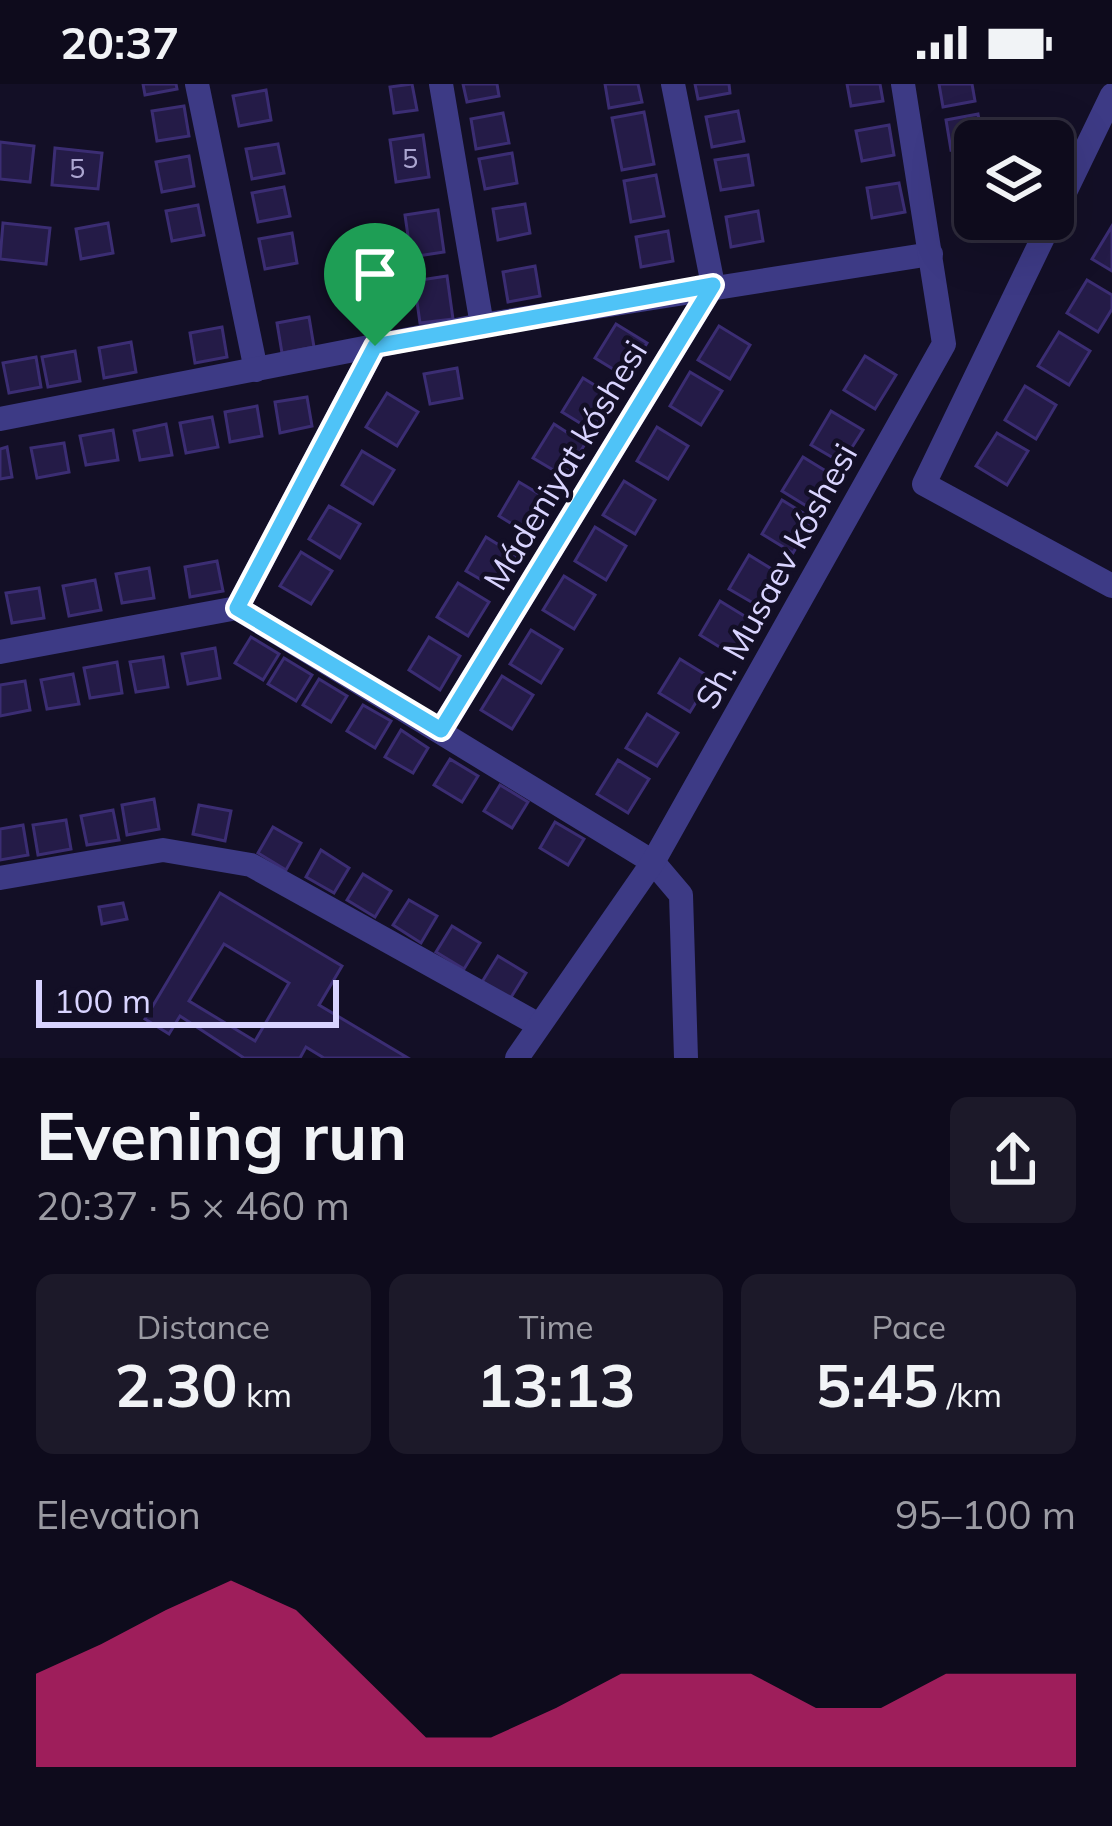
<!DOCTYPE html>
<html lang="en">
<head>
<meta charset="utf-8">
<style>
  body { margin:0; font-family:Mulish,sans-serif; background:#1c1929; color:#f1f3f6; height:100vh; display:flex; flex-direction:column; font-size:45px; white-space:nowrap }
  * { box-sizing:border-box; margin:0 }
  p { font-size:39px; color:#9b9ba3 }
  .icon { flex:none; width:66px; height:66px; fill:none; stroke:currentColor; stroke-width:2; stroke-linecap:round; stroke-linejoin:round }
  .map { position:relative; height:974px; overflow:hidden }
  .panel { display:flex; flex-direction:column; background:#0e0b1c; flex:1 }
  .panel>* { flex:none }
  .fabs { position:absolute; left:954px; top:36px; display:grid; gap:24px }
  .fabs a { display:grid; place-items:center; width:120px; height:120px; border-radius:18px; background:#0e0b1c; box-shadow:0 12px 48px #0002,0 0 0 3px #2e2b3b; font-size:60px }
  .scale { position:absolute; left:36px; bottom:30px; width:303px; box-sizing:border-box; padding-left:12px; border:6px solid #d9d4ff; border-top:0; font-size:33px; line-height:42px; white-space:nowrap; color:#d9d4ff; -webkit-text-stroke:9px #130f26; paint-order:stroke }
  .pin { position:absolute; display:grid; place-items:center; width:102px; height:102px; color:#fff; margin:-123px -51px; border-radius:50% 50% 50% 0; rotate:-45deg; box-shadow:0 0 12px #0007 }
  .pin .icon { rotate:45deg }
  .round { display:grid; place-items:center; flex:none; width:126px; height:126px; border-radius:18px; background:#1c1929 }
  .headline { display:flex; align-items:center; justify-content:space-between; height:204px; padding:0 36px }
  h1 { font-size:66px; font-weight:700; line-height:90px }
  .metrics { display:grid; grid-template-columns:repeat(3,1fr); gap:18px; height:204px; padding:12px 36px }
  .metrics div { display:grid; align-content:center; border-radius:18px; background:#1c1929; text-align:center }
  .metrics b { font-size:60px; font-weight:700 }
  .metrics small { font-size:33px; font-weight:400 }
  .metrics p { font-size:33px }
  .chart { height:336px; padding:24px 36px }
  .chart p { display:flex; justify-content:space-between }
  .chart svg { width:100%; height:216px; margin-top:12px; fill:#db2777; opacity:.7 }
  .status { display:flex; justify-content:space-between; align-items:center; height:84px; padding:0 60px; background:#0e0b1c; direction:ltr }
  .status svg { height:33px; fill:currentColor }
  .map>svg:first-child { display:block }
</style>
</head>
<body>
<div class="status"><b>20:37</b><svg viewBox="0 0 49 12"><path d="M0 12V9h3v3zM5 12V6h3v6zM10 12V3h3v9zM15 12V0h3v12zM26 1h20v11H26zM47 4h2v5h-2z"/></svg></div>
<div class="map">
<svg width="1112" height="974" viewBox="0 0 1112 974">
  <rect width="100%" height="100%" fill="#130f26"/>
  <g fill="#241b47" stroke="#3b2d73" stroke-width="3" fill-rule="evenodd">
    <polygon points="143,0 176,0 177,5 145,11"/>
    <polygon points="412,0 417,26 394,29 390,3"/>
    <polygon points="463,0 497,0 499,12 467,18"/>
    <polygon points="605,0 638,0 642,18 609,24"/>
    <polygon points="695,0 729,0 730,9 698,15"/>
    <polygon points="847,0 880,0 883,17 851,22"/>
    <polygon points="939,0 972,0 975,17 943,23"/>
    <polygon points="266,6 271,36 239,42 233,12"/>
    <polygon points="184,22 189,52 157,57 152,27"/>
    <polygon points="738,27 744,57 712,63 706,33"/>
    <polygon points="644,28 654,80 622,86 612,34"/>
    <polygon points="503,29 509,59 476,65 471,35"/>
    <polygon points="978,30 983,57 951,66 946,36"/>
    <polygon points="889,41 894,71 862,77 856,47"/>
    <polygon points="423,51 429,93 396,98 390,56"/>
    <polygon points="0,58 34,62 30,98 0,95"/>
    <polygon points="278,60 284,89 252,95 246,65"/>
    <polygon points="55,64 102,69 98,105 52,101"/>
    <polygon points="512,69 517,99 485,105 479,75"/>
    <polygon points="748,71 753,101 721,106 715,76"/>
    <polygon points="189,72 194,102 162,108 156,78"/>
    <polygon points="975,89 975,120 961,122 955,92"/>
    <polygon points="656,91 664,132 631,138 624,97"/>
    <polygon points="899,99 905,128 872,134 867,104"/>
    <polygon points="284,103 290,132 258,138 252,109"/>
    <polygon points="525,120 530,149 498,156 493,125"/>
    <polygon points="198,121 204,151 172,157 166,127"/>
    <polygon points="438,126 444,168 411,173 405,131"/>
    <polygon points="758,127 763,157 731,163 726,133"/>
    <polygon points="3,139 50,144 46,180 0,175"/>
    <polygon points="108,139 113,169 81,175 76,145"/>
    <polygon points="1112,142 1112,187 1092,175"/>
    <polygon points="668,147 673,177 641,183 636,153"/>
    <polygon points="292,149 297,179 265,185 259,155"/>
    <polygon points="535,182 540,212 508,218 503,188"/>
    <polygon points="447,192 453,235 420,239 414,197"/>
    <polygon points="1087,196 1112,211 1112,225 1098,248 1067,229"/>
    <polygon points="309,233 314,263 282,269 277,239"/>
    <polygon points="616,240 647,259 626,293 595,274"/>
    <polygon points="719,242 750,261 730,295 698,276"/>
    <polygon points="222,243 227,273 195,279 190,249"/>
    <polygon points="1059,248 1090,267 1069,301 1038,282"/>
    <polygon points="131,258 136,288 104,294 99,264"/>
    <polygon points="75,267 80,297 48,303 42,273"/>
    <polygon points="865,272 896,291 875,325 844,306"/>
    <polygon points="36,273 41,303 9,309 3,279"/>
    <polygon points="457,284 462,314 430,320 424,290"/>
    <polygon points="690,288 722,307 701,341 670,322"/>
    <polygon points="583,294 614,313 593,347 562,328"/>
    <polygon points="1025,302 1056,321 1036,355 1005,336"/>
    <polygon points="387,309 418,328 397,362 366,343"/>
    <polygon points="307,313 312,342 280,349 275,318"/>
    <polygon points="257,322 262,352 230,358 225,328"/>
    <polygon points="831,327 863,346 842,379 811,361"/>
    <polygon points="212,333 218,363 186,369 180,339"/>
    <polygon points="166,340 172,371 140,376 134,347"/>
    <polygon points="554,340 585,360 565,393 533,374"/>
    <polygon points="657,343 688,362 668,395 637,377"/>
    <polygon points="113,346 118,376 86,381 80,352"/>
    <polygon points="997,349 1028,367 1007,401 976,382"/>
    <polygon points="64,359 69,388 37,394 31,364"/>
    <polygon points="7,363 12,393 0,395 0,365"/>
    <polygon points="362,367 394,386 373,420 342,401"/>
    <polygon points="803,373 834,392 813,426 782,407"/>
    <polygon points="624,397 655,416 635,450 603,431"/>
    <polygon points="519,398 551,417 530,451 499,432"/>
    <polygon points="782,416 813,435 793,469 762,450"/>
    <polygon points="329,422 360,440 340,474 309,455"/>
    <polygon points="595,443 626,462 606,496 575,477"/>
    <polygon points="486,453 517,472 497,505 466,487"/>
    <polygon points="301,468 332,487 311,520 280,502"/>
    <polygon points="749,471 780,490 760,523 729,505"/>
    <polygon points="217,477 223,507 190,513 185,483"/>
    <polygon points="149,484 154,514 122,519 116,490"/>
    <polygon points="564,492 595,511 574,545 543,526"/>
    <polygon points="95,496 101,526 69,532 63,502"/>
    <polygon points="458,499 489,518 468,552 437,533"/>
    <polygon points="39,504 44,534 12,539 6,509"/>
    <polygon points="720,517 751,536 731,570 700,551"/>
    <polygon points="531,546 562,565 541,599 510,580"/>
    <polygon points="251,553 279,570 263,596 235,579"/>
    <polygon points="429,553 460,572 440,606 409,586"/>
    <polygon points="215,564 220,594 188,600 182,570"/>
    <polygon points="163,573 168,603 136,608 130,578"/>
    <polygon points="284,574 312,591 296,617 268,600"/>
    <polygon points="680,575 711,594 690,628 659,609"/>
    <polygon points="117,578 122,609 90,614 84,584"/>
    <polygon points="73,590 79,620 47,625 41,596"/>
    <polygon points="502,592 533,611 512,645 481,626"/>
    <polygon points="319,595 347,612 331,638 303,621"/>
    <polygon points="25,597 30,626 0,632 0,601"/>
    <polygon points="363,621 391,637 375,664 347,647"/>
    <polygon points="647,630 678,649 657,682 626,664"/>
    <polygon points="401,646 428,664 413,689 385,673"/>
    <polygon points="450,675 478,692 462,718 434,701"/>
    <polygon points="618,676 649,695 628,729 597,710"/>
    <polygon points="500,701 528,718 512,744 484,727"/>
    <polygon points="154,715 159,745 127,751 122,721"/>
    <polygon points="199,721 231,727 225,757 193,750"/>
    <polygon points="113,726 119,756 87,761 81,732"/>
    <polygon points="66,736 71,765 38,771 33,741"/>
    <polygon points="555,738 584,755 568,781 540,764"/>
    <polygon points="23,741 28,771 0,776 0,745"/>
    <polygon points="273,743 301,759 286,786 258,769"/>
    <polygon points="321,766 349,784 334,809 306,793"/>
    <polygon points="363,790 391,807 375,833 347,816"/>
    <path d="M220,809L342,882L319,921L408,974H324L306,963L300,974H244L180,932L169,950L145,935ZM224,860L289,899L255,957L189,917Z"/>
    <polygon points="409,816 437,832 421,859 393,841"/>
    <polygon points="123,819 127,835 102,840 99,823"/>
    <polygon points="452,842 480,859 464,885 436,868"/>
    <polygon points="498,872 526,889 510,915 482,898"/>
  </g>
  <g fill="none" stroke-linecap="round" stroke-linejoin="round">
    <g stroke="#3d3a85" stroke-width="24">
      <polyline points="197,0 256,286"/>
      <polyline points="441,0 482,241"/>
      <polyline points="1053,133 1112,11"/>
      <polyline points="1052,135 924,400 1112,502"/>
      <polyline points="0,335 482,241 931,170"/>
      <polyline points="237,524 375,262"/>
      <polyline points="0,568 237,524 653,778 681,811 686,974"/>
      <polyline points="441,646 713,201 673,0"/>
      <polyline points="0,794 163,766 251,781 539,941"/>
      <polyline points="517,974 653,778 944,260 903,0"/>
    </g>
  </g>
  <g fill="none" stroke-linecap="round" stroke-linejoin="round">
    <defs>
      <polygon id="route" points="713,201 441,646 237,524 375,262"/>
    </defs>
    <use href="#route" stroke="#fff" stroke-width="24"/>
    <use href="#route" stroke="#4fc3f7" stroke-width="15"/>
  </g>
  <g text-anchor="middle" stroke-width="9" stroke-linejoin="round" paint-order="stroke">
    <g font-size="27" fill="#aca6d1">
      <text x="410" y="84">5</text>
      <text x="77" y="94">5</text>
    </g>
    <g font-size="33" fill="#d9d4ff" stroke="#130f26">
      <text transform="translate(565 381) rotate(-59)" y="12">Mádeniyat kóshesi</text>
      <text transform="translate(776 492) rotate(-61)" y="12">Sh. Musaev kóshesi</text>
    </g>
  </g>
</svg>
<div class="fabs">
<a><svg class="icon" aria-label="layers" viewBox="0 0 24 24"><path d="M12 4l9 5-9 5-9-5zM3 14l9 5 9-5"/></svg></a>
</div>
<div class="scale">100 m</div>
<div class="pin" style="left:375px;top:262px;background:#1e9e55"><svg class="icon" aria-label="arrive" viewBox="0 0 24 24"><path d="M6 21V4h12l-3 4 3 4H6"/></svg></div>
</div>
<section class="panel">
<div class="headline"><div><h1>Evening run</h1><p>20:37 · 5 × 460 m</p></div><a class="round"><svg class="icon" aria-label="share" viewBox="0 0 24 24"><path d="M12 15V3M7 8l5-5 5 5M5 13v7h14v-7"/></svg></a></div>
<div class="metrics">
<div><p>Distance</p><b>2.30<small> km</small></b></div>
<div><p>Time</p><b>13:13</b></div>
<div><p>Pace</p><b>5:45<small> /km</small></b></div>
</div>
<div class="chart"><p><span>Elevation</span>95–100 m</p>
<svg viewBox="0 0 160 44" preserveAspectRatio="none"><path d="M0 44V25L10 19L20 12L30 6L40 12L50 25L60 38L70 38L80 32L90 25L100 25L110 25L120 32L130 32L140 25L150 25L160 25V44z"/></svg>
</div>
</section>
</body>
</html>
